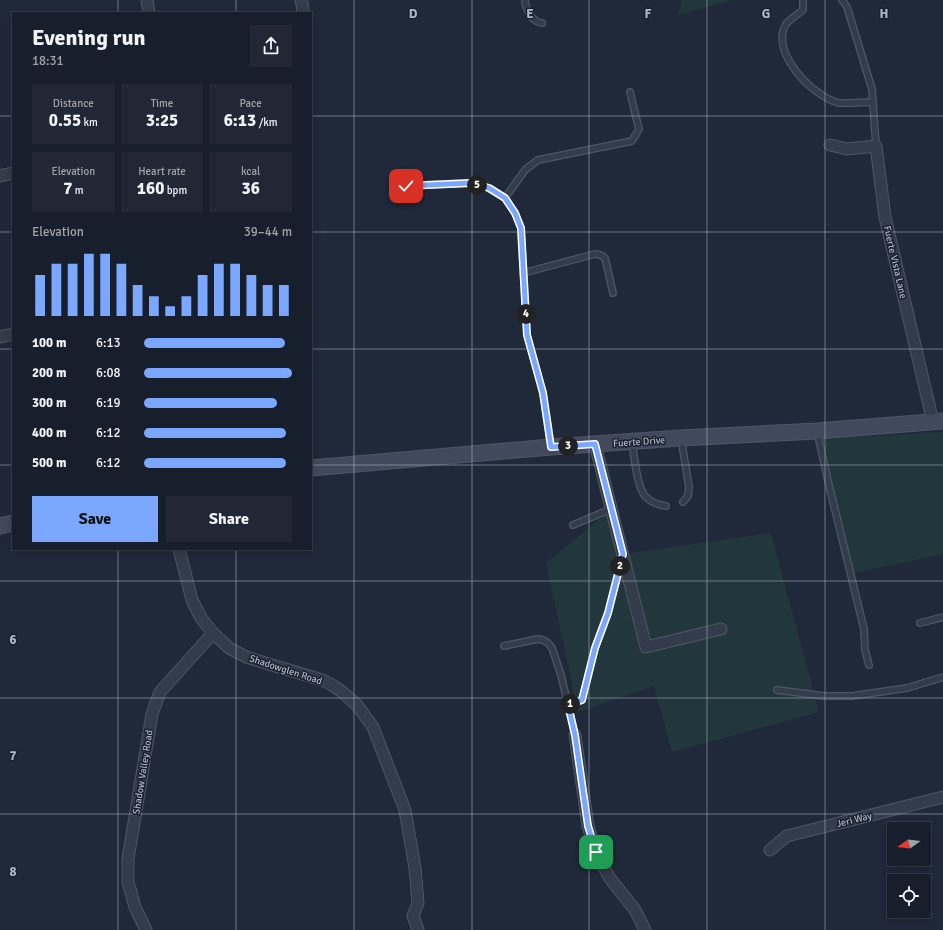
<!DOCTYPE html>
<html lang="en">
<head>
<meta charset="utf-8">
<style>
  body { margin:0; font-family:Signika,sans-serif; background:#212734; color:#f1f3f6; height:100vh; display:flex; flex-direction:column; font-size:15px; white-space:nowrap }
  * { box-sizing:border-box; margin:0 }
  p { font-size:13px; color:#9fa2a9 }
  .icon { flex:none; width:22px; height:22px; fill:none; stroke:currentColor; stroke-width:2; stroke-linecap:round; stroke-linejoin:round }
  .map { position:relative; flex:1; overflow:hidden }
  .drawer { position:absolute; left:12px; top:12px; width:300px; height:538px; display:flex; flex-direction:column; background:#181f2c; border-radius:0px; box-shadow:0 2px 10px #0003,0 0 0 1px #363d48 }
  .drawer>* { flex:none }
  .needle { width:26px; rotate:256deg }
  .tools { position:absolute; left:887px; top:822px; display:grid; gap:8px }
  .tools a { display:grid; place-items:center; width:44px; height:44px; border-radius:0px; background:#181f2c; box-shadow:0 2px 10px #0003,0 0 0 1px #363d48; font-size:20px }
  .pin { position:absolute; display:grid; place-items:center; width:34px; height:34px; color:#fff; margin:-17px; border-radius:8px; box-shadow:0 2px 6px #0006 }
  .km { position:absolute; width:20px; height:20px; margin:-10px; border-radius:50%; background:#222; color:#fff; font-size:11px; line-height:20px; text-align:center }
  .round { display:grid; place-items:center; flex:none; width:42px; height:42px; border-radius:0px; background:#212734 }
  .overview { display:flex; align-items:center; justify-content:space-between; height:68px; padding:0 20px }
  h1 { font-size:22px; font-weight:700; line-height:30px }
  .stats { display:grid; grid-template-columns:repeat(3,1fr); gap:6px; height:68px; padding:4px 20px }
  .stats div { display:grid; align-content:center; border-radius:0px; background:#212734; text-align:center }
  .stats b { font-size:17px; font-weight:700 }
  .stats small { font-size:11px; font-weight:400 }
  .stats p { font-size:11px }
  .chart { height:112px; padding:8px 20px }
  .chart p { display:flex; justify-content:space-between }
  .chart svg { width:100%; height:72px; margin-top:4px; stroke:#7ba8fe; stroke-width:6 }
  .primary-button { display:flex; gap:8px; margin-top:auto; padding:8px 20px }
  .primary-button a { flex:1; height:46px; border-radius:0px; background:#7ba8fe; color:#111; font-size:16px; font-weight:700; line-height:46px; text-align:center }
  .primary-button a+a { background:#212734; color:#f1f3f6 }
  ul { padding:0 20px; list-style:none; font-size:13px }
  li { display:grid; grid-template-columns:64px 48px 1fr; align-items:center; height:30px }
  li i { height:10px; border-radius:5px; background:#7ba8fe }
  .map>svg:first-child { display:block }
</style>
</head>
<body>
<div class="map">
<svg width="943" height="930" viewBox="0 0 943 930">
  <rect width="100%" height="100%" fill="#20293a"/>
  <g fill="#21373b">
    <polygon points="682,0 733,0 678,15"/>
    <polygon points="943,432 943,554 854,573 820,439"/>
    <polygon points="612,509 623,554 771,533 819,712 672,752 654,686 578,712 546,563"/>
  </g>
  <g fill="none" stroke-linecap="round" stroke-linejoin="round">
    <defs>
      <g id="lane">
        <path d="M525,0C525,7 530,17 536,21C538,22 540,23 542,23"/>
        <path d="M803,0V10C798,14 790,19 786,24C769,52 813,97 839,103C842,103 845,103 848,103C856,103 865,102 873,102"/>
        <polyline points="842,0 847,7 872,89 876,146"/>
        <polyline points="394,186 471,183 489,188 505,198 515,213 521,228 527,335 543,393 551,446"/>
        <polyline points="505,198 525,170 538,160 632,141 639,129 630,92"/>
        <path d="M523,273L595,254C599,254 602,255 605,258L613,293"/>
        <polyline points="817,431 828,481 864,629 865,650 869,665"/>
        <polyline points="681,438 689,487 688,496 683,502"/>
        <path d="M632,442C634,455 637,489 646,497C652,503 658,505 666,506"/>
        <polyline points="573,525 611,509"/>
        <polyline points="920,623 943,617"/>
        <polyline points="504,646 538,639 543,640 548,643 552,648 561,675 575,735"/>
        <polyline points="777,690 824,696 852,696 907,688 943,677"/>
        <polyline points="568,705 582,700 595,648 608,613 622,558"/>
      </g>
      <g id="street">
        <polyline points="147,0 149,13"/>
        <polyline points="301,0 303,9 302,13"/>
        <polyline points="830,145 847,149 876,146 885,217 933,422"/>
        <polyline points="0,176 13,173"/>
        <polyline points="0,337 13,334"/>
        <polyline points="595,444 646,647 721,629"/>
        <polyline points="179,549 192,600 201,618 213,633 229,648 246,657 322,680 332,685 341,691 357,705 373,727 405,810 415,868 418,903 413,916 418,930"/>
        <polyline points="575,735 588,826 596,852 609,877 635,910 645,930"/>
        <polyline points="770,850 787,836 943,797"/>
        <polyline points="146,930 135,907 128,882 128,859 152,714 160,692 213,633"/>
      </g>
      <g id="secondary">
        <polyline points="311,468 551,447 681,438 817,431 943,421"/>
        <polyline points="0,526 13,523"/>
      </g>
    </defs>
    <use href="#lane" stroke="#4e5665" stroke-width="8"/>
    <use href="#street" stroke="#4e5665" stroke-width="13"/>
    <use href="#secondary" stroke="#4e5665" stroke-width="17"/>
    <use href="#lane" stroke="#333c4a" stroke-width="5.5"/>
    <use href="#street" stroke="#333c4a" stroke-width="11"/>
    <use href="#secondary" stroke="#414a5d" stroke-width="15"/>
  </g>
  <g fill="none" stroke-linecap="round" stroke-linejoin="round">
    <defs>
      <polyline id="route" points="406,186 471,183 489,188 505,198 515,213 521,228 527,335 543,393 551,447 595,444 623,554 608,613 595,648 582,700 568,705 575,735 588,826 596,852"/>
    </defs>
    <use href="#route" stroke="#fff" stroke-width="8"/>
    <use href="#route" stroke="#7ba8fe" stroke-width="5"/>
  </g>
  <path fill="none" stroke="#aeb6c6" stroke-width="1" stroke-opacity="0.55" d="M118,0V13M236,0V13M354,0V930M472,0V930M589,0V930M707,0V930M825,0V930M0,116H13M311,116H943M0,232H13M311,232H943M0,349H13M311,349H943M0,465H13M311,465H943M118,549V930M236,549V930M0,581H943M0,698H943M0,814H943"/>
  <g text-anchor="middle" stroke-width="3" stroke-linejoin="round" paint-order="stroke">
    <g font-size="10" fill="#aeb6c6" stroke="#19212e">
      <text transform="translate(896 262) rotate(77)" y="4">Fuerte Vista Lane</text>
      <text transform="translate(639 441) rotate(-4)" y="4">Fuerte Drive</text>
      <text transform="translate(286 669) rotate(18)" y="4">Shadowglen Road</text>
      <text transform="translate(142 772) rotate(-81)" y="4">Shadow Valley Road</text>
      <text transform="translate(854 819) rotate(-14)" y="4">Jeri Way</text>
    </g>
  </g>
  <g font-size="13" text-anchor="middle" font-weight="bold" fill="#aeb6c6" stroke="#19212e" stroke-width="3" stroke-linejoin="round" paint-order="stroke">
    <text x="413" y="18">D</text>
    <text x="530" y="18">E</text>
    <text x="648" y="18">F</text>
    <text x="766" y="18">G</text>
    <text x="884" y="18">H</text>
    <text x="13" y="644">6</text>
    <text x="13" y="760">7</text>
    <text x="13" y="876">8</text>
  </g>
</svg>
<div class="tools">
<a><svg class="needle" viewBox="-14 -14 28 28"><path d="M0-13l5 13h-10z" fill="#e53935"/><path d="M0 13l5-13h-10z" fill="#9fa2a9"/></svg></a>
<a><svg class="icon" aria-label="locate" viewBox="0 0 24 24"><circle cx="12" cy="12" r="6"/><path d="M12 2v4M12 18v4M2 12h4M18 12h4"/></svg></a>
</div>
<div class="pin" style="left:596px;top:852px;background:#1e9e55"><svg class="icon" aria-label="arrive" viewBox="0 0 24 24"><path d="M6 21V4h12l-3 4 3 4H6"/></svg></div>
<div class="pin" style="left:406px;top:186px;background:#d93025"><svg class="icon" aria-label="check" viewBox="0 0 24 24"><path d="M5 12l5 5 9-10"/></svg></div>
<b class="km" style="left:570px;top:704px">1</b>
<b class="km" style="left:620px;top:566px">2</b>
<b class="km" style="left:568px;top:446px">3</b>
<b class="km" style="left:526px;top:314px">4</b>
<b class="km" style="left:477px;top:185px">5</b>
<section class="drawer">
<div class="overview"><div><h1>Evening run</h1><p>18:31</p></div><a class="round"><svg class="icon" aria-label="share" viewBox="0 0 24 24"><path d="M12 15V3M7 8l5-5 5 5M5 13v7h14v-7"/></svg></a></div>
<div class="stats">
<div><p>Distance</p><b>0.55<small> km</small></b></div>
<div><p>Time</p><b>3:25</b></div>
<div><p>Pace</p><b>6:13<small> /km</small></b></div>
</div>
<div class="stats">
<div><p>Elevation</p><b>7<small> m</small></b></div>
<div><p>Heart rate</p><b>160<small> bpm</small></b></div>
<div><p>kcal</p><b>36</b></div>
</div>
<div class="chart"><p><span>Elevation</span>39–44 m</p>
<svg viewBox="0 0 160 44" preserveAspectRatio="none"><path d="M5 44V19M15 44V12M25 44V12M35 44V6M45 44V6M55 44V12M65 44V25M75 44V32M85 44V38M95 44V32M105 44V19M115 44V12M125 44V12M135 44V19M145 44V25M155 44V25"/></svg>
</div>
<ul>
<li><b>100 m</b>6:13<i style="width:95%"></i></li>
<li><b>200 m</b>6:08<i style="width:100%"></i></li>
<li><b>300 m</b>6:19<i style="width:90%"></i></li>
<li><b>400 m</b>6:12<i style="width:96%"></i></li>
<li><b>500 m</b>6:12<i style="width:96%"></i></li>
</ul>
<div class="primary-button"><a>Save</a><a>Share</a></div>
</section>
</div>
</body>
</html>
